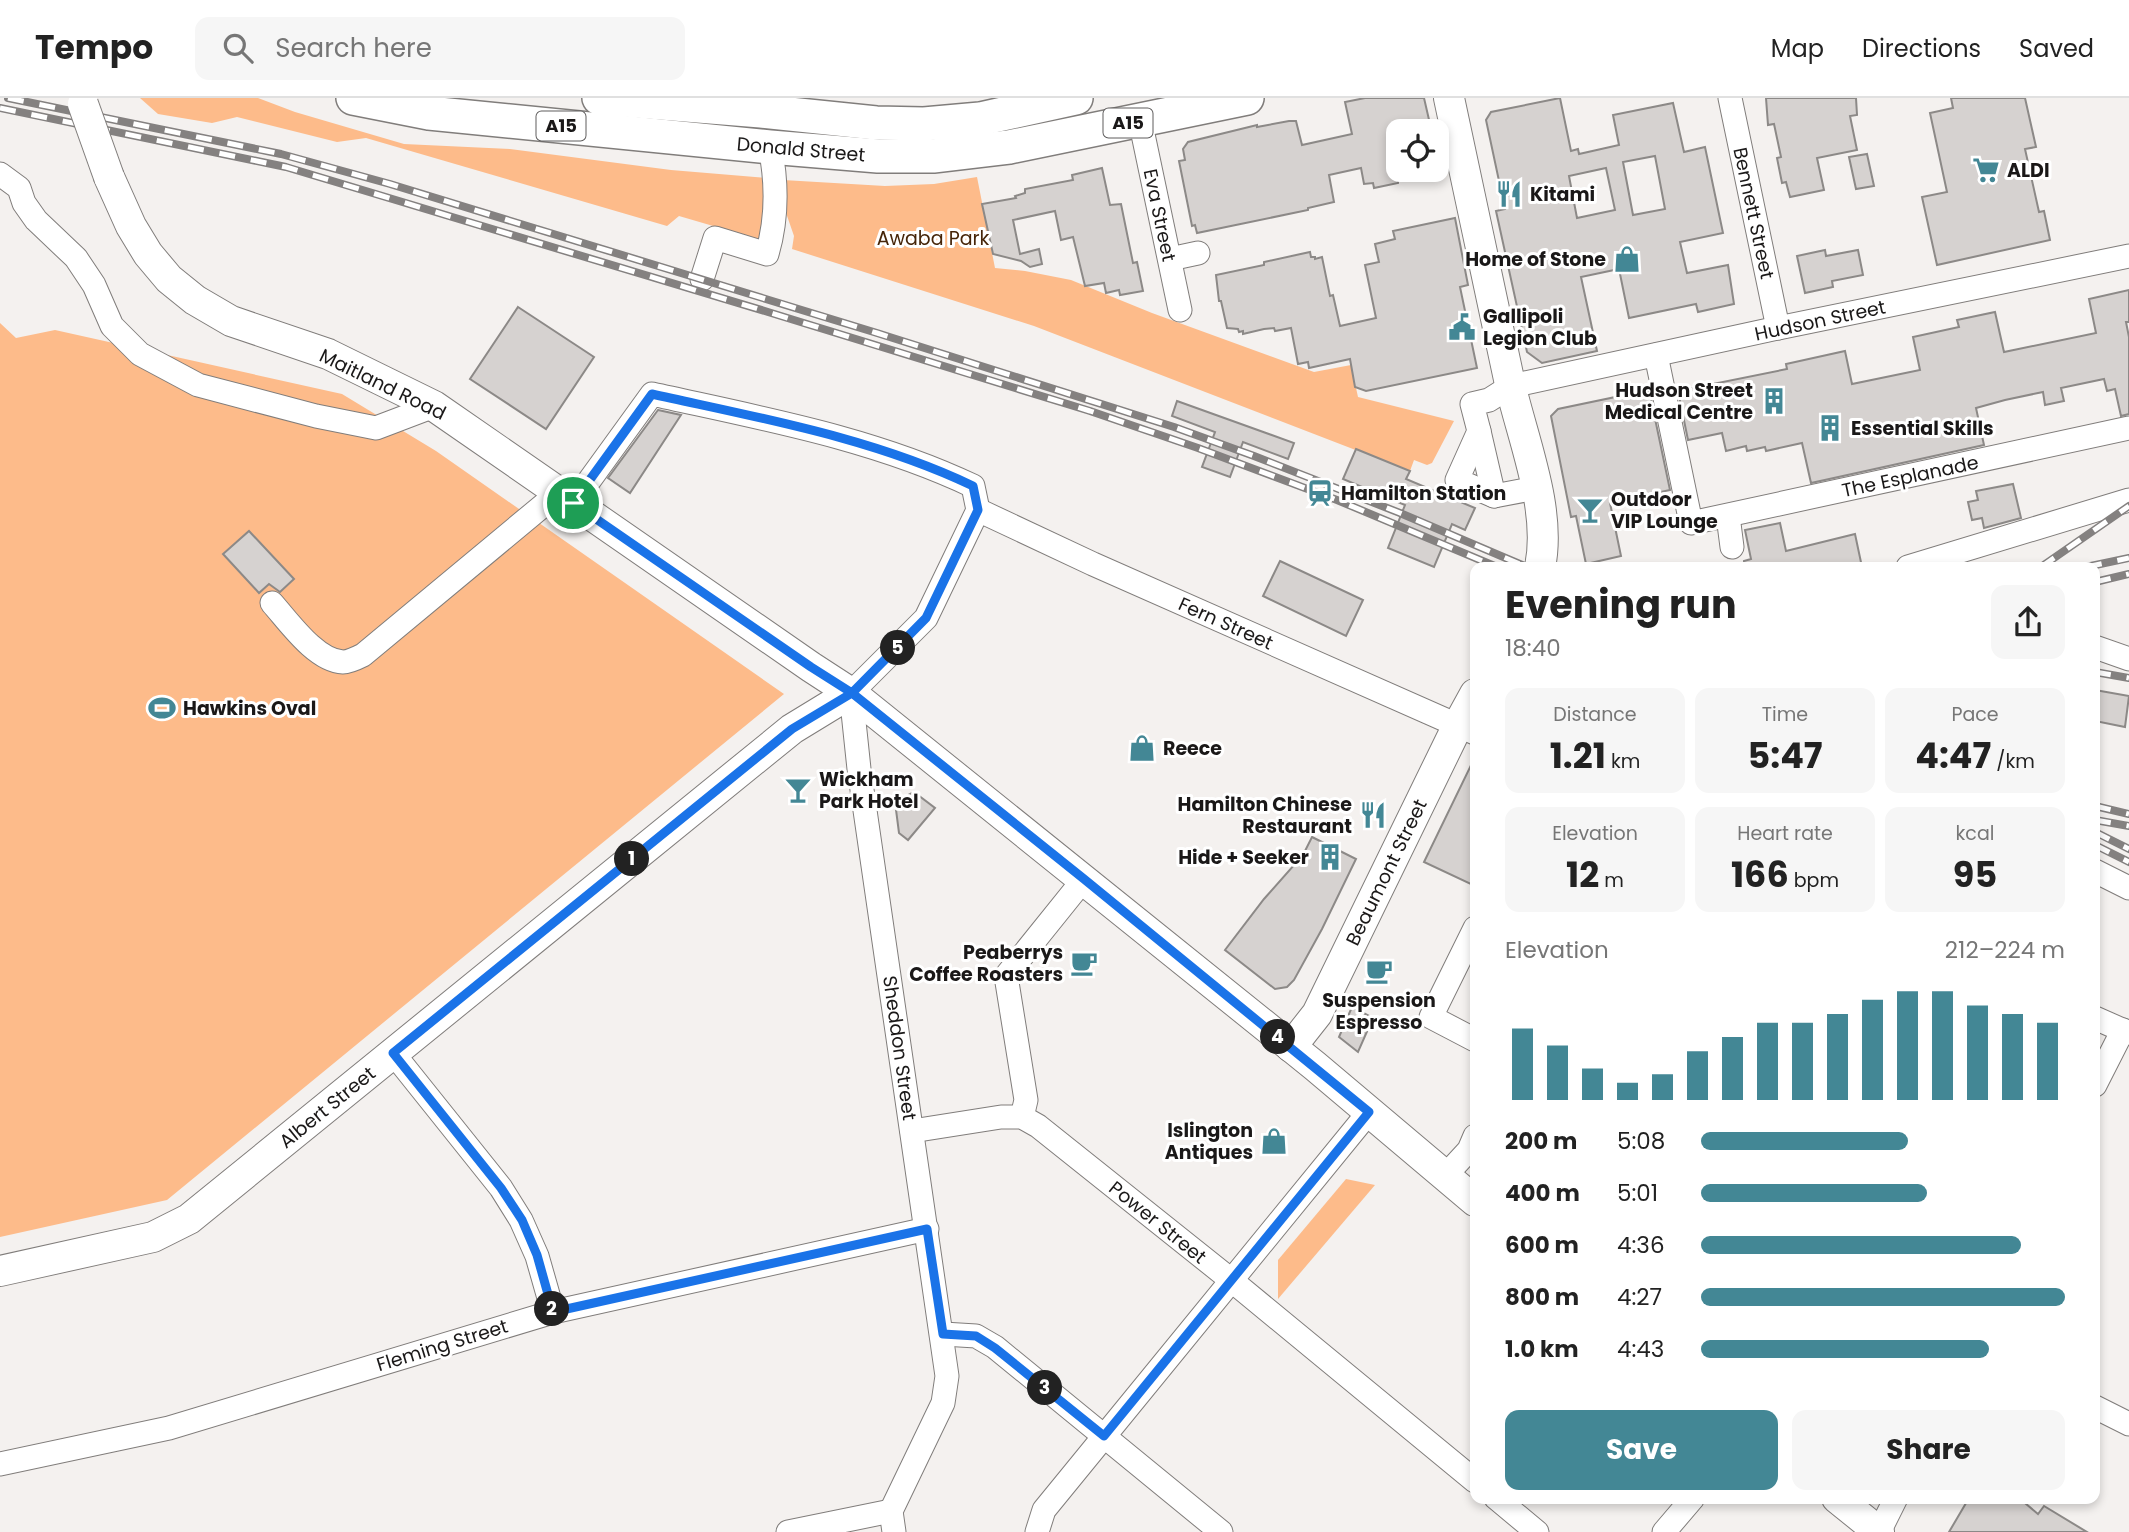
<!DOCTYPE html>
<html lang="en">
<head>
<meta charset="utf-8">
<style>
  body { margin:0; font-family:Poppins,sans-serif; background:#f6f6f6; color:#222; height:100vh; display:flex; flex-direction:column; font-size:26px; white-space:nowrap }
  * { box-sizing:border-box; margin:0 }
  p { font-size:23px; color:#767676 }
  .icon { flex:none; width:38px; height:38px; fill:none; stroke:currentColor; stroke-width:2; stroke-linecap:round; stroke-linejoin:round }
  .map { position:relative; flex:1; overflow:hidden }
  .drawer { position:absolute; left:1470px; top:464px; width:630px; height:942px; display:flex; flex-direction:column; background:#fff; border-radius:14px; box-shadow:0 4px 10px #0003 }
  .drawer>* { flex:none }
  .controls { position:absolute; left:1386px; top:21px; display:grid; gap:14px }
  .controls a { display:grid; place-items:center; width:63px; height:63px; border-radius:14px; background:#fff; box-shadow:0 4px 10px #0003; font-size:35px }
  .pin { position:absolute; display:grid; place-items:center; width:60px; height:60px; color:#fff; margin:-30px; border:4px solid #fff; border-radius:50%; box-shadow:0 2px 7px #0007 }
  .km { position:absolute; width:35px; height:35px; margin:-18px; border-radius:50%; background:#222; color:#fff; font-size:19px; line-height:35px; text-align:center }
  .round { display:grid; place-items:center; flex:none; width:74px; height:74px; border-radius:14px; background:#f6f6f6 }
  .overview { display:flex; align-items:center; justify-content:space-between; height:119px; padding:0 35px }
  h1 { font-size:38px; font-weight:700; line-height:52px }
  .figures { display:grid; grid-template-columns:repeat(3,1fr); gap:10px; height:119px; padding:7px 35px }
  .figures div { display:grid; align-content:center; border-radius:14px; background:#f6f6f6; text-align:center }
  .figures b { font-size:35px; font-weight:700 }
  .figures small { font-size:19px; font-weight:400 }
  .figures p { font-size:19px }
  .chart { height:196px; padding:14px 35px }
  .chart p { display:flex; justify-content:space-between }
  .chart svg { width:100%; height:126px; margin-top:7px; stroke:#438795; stroke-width:6 }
  .primary-button { display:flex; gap:14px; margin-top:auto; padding:14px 35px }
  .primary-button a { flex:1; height:80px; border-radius:14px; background:#438795; color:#fff; font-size:28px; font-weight:700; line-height:80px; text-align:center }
  .primary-button a+a { background:#f6f6f6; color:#222 }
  ul { padding:0 35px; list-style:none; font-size:23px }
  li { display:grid; grid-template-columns:112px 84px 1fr; align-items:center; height:52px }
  li i { height:18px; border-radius:9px; background:#438795 }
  header { display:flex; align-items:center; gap:42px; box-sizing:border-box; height:98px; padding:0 35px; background:#fff; border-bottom:2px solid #e0e0e0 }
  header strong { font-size:33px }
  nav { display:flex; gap:38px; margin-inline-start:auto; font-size:24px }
  .search { width:490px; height:63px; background:#f6f6f6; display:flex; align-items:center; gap:18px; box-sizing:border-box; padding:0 24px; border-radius:14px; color:#767676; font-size:26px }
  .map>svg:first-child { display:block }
</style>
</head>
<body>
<header>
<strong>Tempo</strong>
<div class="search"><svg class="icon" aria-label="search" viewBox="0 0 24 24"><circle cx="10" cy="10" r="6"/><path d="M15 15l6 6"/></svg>Search here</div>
<nav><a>Map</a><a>Directions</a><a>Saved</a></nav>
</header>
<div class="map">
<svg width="2129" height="1434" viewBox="0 0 2129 1434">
  <rect width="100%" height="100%" fill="#f4f1ef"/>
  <g fill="#fdbb8a">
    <polygon points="140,0 258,0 295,14 404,46 510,51 671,72 768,80 761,142 679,118 667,128 366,40 337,44 237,19 212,25 158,16"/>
    <polygon points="977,79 995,170 1025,173 1071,182 1152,215 1314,274 1351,267 1358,299 1454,323 1432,365 1427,367 1414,362 1410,373 1034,228 792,151 794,138 785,112 783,82 885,88 934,86"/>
    <polygon points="0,225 16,240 55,232 342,296 436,353 784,596 167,1102 0,1139"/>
    <polygon points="1346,1081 1375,1087 1278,1201 1278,1162"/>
  </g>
  <g fill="#d6d2d0" stroke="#8c8987" stroke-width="2" fill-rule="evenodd">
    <polygon points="1365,0 1424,0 1430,26 1423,28 1425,33 1398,33 1398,85 1374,90 1373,85 1364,86 1361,70 1329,77 1334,104 1308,110 1308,112 1197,135 1195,127 1192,128 1179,63 1185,62 1183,51 1188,44 1257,27 1257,29 1289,23 1296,23 1302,47 1352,36 1345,4"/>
    <path d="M1560,0L1571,53L1578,51L1579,56L1619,47L1613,17L1673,5L1684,54L1705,49L1723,135L1680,144L1687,175L1728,167L1734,206L1698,214L1696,206L1629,220L1619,171L1581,179L1597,253L1542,265L1527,254L1496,113L1505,111L1486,22L1491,14ZM1655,58L1665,111L1633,117L1623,64ZM1606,70L1615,112L1577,120L1569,78Z"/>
    <polygon points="1766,0 1856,0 1857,17 1850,18 1857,52 1817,60 1824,92 1790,99 1786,84 1782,85 1777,60 1781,59 1774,26 1768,27"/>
    <polygon points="1951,0 2025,0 2036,49 2025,51 2039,114 2044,113 2050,142 1937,167 1922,99 1947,94 1930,15 1953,10"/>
    <polygon points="1867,56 1874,88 1856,91 1849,59"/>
    <polygon points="1102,70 1110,107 1121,106 1133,165 1137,164 1143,193 1120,197 1119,192 1106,195 1104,185 1085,188 1073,139 1061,142 1055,113 1013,122 1020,156 1039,151 1042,166 1030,169 1021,163 993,156 982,106 1016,100 1015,98 1025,95 1025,91 1073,82 1072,77"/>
    <polygon points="1455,120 1468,187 1460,189 1477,270 1366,293 1355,289 1350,261 1309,270 1308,264 1298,266 1291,230 1275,233 1274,230 1264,231 1243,236 1243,233 1239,234 1238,231 1227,230 1221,203 1219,203 1216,177 1264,167 1264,164 1310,154 1311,159 1315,159 1315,161 1322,159 1330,198 1333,197 1340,228 1376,220 1365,167 1379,164 1375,146 1395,141 1393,133"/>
    <polygon points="1825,152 1826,158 1858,152 1863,177 1832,183 1833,189 1805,195 1797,158"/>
    <polygon points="2129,192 2129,224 2126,224 2129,239 2129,316 2121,318 2115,291 2107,293 2104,281 2061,290 2064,303 2045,307 2043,294 2005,302 1976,310 1984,347 1811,385 1802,345 1766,353 1765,349 1747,353 1746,348 1726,353 1722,335 1688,342 1678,293 1787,271 1786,266 1845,253 1852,286 1920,272 1913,239 1959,229 1957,222 1995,214 2004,254 2096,235 2089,201"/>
    <polygon points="518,209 594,259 546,331 470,281"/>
    <polygon points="1649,292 1670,392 1610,405 1621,458 1586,466 1576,418 1571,419 1551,318 1558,311"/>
    <polygon points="1177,303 1294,345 1288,361 1243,344 1230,379 1202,369 1215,334 1172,318"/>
    <polygon points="658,312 681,317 630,395 608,380"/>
    <polygon points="1356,351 1410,373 1406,381 1475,410 1465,432 1452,426 1434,469 1388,450 1405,407 1343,381"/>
    <polygon points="2013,386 2021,420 1984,430 1982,420 1972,422 1968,404 1978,402 1976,393"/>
    <polygon points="1780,425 1786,453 1855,436 1862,469 1744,469 1744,463 1751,461 1745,432"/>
    <polygon points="249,433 294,481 280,494 269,486 259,495 223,456"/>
    <polygon points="1280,463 1363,502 1346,538 1263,498"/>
    <polygon points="2095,592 2129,598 2125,629 2095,623"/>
    <polygon points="1475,659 1475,788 1424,764"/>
    <polygon points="914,694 935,710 908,742 899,735 895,704"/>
    <polygon points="1312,739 1356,761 1322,831 1294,882 1287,889 1275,891 1225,852 1264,801 1303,757"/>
    <polygon points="1352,909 1373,920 1358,954 1339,939"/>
    <polygon points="1969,1400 2019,1400 2038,1416 2044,1408 2087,1434 1949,1434"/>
  </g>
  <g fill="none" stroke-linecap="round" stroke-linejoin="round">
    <defs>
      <g id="minor">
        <polyline points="1730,0 1778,230"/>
        <polyline points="1140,22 1180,212"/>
        <polyline points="0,76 19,90 24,105 36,122 76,160 94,187 112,228 140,256 198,287 316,318 376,330 434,308"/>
        <polyline points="1170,161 1198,155"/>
        <path d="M702,181L715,140L767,156C777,122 777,84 770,49"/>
        <polyline points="1656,257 1691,425 2129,330"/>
        <polyline points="1479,333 1494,398"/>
        <polyline points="1536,390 1494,398 1457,382 1479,333 1472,306 1489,302 1511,288 1778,230 2129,158"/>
        <path d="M573,405L652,296C760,320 872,340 973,388L978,412"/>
        <polyline points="978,412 1093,466 1475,635"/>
        <polyline points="1728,418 1732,449"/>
        <polyline points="1908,469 2129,402"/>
        <path d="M272,505C289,524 316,563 343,564C349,564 357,560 363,557L558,395"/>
        <polyline points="2095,549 2129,561"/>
        <polyline points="2095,773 2129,790"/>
        <polyline points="1475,830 1431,919 1475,942"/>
        <polyline points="2095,920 2129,935"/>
        <polyline points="393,955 501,1090 521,1122 537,1158 553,1214"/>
        <polyline points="2095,987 2123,932"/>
        <polyline points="1022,1019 1026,1002 1006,878 1084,781"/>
        <polyline points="912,1033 1001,1019 1022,1019 1038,1028 1231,1182 1475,1383"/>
        <polyline points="1445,1078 1469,1052 1475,1038"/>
        <polyline points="943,1236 976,1238 995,1249 1221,1434"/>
        <polyline points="2095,1309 2129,1326"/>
        <polyline points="0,1366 169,1330 553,1214 927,1131"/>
        <polyline points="1496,1400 1537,1434"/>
        <polyline points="788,1434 891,1413"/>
        <polyline points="894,1434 891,1413 943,1305 947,1278 859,671 851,595 926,520 978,412"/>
        <polyline points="1037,1434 1044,1412 1369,1014"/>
        <polyline points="1664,1434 1693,1400"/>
        <polyline points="1879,1434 1896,1400"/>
      </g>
      <g id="major">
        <path d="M1449,0C1470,95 1489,191 1510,286C1523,342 1552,412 1540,469"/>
        <polyline points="109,79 131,128 148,156 169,181 195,202 231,223 328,256 434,308 811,569 851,595 1315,968 1475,1103"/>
        <polyline points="1291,949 1317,916 1458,627 1475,596"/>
        <polyline points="0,1173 153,1139 189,1121 792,631 851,595"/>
        <polyline points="1837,1400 1879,1434"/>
      </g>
      <g id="highway">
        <polyline points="353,0 429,15 770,49 878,58 933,58 1009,49 1247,0"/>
        <polyline points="599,0 761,13 876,25 924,26 980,21 1076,0"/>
      </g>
    </defs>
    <use href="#minor" stroke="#807d7b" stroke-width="25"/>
    <use href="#major" stroke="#807d7b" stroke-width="32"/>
    <use href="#highway" stroke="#807d7b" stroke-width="36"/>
    <use href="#minor" stroke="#fff" stroke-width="23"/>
    <use href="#major" stroke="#fff" stroke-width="30"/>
    <use href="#highway" stroke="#fff" stroke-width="33"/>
    <defs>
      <g id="rail">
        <polyline points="8,0 281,56 390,86 877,235 1174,329 1254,358 1400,415 1527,469"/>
        <polyline points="0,10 286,69 768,214 1090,313 1198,350 1337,402 1497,469"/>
        <polyline points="2041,469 2129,408"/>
        <polyline points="2086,469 2129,460"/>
        <polyline points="2095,484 2129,476"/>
        <polyline points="2095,574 2129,580"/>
        <polyline points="2095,708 2129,716"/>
        <polyline points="2095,722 2129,728"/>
        <polyline points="2095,734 2129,751"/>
        <polyline points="2095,747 2129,764"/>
      </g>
    </defs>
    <use href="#rail" stroke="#848180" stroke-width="8"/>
    <use href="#rail" stroke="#fff" stroke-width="5" stroke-dasharray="16" stroke-linecap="butt"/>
    <defs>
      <polyline id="major-bridge" points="83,6 109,79"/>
    </defs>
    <use href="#major-bridge" stroke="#807d7b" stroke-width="32" stroke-linecap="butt"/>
    <use href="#major-bridge" stroke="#fff" stroke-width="30"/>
  </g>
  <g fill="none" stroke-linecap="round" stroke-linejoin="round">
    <defs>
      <path id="route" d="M573,405L811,569L852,595L792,631L393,955L501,1090L522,1122L537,1157L553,1214L927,1131L943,1236L976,1238L995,1250L1104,1338L1369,1014L1084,781L852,595L926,520L978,412L973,388C873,340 760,320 652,296L573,405"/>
    </defs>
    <use href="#route" stroke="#fff" stroke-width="14"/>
    <use href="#route" stroke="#1a73e8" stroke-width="9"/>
  </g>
  <defs>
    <symbol id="supermarket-bare" viewBox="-9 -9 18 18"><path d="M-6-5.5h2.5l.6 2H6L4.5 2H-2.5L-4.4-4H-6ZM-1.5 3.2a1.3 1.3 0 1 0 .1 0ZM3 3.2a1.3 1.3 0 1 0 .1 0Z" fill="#438795" stroke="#fff" stroke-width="2.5" paint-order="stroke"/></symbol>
    <symbol id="restaurant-bare" viewBox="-9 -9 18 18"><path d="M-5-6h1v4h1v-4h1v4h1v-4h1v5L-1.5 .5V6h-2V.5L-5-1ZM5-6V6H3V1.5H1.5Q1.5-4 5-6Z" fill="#438795" stroke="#fff" stroke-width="2.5" paint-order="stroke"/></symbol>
    <symbol id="shop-bare" viewBox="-9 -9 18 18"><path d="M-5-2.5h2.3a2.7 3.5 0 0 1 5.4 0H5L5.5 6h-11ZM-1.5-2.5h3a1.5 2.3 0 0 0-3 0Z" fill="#438795" stroke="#fff" stroke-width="2.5" paint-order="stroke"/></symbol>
    <symbol id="civic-bare" viewBox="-9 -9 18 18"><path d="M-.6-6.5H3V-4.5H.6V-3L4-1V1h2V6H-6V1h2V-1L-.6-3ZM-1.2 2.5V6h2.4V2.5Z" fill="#438795" stroke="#fff" stroke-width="2.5" paint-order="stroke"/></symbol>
    <symbol id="building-bare" viewBox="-9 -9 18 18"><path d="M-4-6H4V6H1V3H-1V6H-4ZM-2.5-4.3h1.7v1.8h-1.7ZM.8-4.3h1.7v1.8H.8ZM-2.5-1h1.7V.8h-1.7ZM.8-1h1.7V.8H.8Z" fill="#438795" stroke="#fff" stroke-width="2.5" paint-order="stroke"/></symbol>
    <symbol id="station-bare" viewBox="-9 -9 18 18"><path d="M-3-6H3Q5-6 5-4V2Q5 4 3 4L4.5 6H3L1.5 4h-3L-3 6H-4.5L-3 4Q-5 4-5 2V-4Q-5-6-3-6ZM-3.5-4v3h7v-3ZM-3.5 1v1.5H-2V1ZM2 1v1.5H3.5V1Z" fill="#438795" stroke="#fff" stroke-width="2.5" paint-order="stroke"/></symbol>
    <symbol id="bar-bare" viewBox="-9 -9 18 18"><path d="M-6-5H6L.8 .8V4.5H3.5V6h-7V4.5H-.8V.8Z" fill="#438795" stroke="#fff" stroke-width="2.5" paint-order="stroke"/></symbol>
    <symbol id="stadium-bare" viewBox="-9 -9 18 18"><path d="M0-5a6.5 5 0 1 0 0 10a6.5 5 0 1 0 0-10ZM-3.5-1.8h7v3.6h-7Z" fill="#438795" stroke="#fff" stroke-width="2.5" paint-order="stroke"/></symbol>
    <symbol id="cafe-bare" viewBox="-9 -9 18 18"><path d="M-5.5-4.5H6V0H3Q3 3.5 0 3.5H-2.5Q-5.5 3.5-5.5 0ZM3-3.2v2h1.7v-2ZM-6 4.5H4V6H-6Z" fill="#438795" stroke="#fff" stroke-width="2.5" paint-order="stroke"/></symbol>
  </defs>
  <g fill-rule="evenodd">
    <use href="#supermarket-bare" x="1967" y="53" width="38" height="38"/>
    <use href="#restaurant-bare" x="1490" y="77" width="38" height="38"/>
    <use href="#shop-bare" x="1608" y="142" width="38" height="38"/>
    <use href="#civic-bare" x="1443" y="210" width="38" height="38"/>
    <use href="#building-bare" x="1755" y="284" width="38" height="38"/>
    <use href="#building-bare" x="1811" y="311" width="38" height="38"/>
    <use href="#station-bare" x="1301" y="376" width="38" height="38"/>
    <use href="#bar-bare" x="1571" y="393" width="38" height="38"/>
    <use href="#stadium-bare" x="143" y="591" width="38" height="38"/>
    <use href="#shop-bare" x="1123" y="631" width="38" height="38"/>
    <use href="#bar-bare" x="779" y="673" width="38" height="38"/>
    <use href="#restaurant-bare" x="1354" y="698" width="38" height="38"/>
    <use href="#building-bare" x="1311" y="740" width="38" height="38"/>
    <use href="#cafe-bare" x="1065" y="846" width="38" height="38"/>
    <use href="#cafe-bare" x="1360" y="854" width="38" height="38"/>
    <use href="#shop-bare" x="1255" y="1024" width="38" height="38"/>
  </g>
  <g text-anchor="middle" stroke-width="6" stroke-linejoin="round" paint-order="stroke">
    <g fill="#fff" stroke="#5f5d5d" stroke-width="2">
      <rect x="1103.5" y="10.5" width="49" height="29" rx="5"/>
      <rect x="536.5" y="13.5" width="49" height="29" rx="5"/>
    </g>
    <g font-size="18" font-weight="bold" fill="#1a1818">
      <text x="1128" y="31">A15</text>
      <text x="561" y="34">A15</text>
    </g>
    <g font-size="19" fill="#1a1818" stroke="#fff">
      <text transform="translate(801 51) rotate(5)" y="7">Donald Street</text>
      <text transform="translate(1754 115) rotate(78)" y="7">Bennett Street</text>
      <text transform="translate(1160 117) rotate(78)" y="7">Eva Street</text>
      <text transform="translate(1820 222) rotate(-12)" y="7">Hudson Street</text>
      <text transform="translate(383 286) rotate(26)" y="7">Maitland Road</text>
      <text transform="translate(1910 378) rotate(-12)" y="7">The Esplanade</text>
      <text transform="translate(1226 525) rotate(24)" y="7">Fern Street</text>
      <text transform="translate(1386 774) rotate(-64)" y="7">Beaumont Street</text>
      <text transform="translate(900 950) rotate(82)" y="7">Sheddon Street</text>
      <text transform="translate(327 1009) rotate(-39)" y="7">Albert Street</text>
      <text transform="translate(1158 1124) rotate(39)" y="7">Power Street</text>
      <text transform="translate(442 1247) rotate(-17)" y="7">Fleming Street</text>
    </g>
    <g font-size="19" font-weight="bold" fill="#1a1818" stroke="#fff" text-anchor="start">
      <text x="2007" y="79">ALDI</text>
      <text x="1530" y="103">Kitami</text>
      <text x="1606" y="168" text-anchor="end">Home of Stone</text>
      <text x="1483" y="225">Gallipoli<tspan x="1483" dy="22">Legion Club</tspan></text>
      <text x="1753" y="299" text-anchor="end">Hudson Street<tspan x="1753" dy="22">Medical Centre</tspan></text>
      <text x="1851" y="337">Essential Skills</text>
      <text x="1341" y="402">Hamilton Station</text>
      <text x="1611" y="408">Outdoor<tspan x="1611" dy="22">VIP Lounge</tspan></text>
      <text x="183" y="617">Hawkins Oval</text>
      <text x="1163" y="657">Reece</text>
      <text x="819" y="688">Wickham<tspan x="819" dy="22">Park Hotel</tspan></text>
      <text x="1352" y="713" text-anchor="end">Hamilton Chinese<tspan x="1352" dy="22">Restaurant</tspan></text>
      <text x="1309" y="766" text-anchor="end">Hide + Seeker</text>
      <text x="1063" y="861" text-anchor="end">Peaberrys<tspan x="1063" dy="22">Coffee Roasters</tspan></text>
      <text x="1379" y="909" text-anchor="middle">Suspension<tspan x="1379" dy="22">Espresso</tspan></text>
      <text x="1253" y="1039" text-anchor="end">Islington<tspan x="1253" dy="22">Antiques</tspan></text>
    </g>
    <g font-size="19" fill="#462509" stroke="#fff">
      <text x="933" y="147">Awaba Park</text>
    </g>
  </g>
</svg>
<div class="controls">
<a><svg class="icon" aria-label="locate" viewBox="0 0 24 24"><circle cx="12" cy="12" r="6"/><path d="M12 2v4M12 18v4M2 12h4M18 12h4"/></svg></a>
</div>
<div class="pin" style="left:573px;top:405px;background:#1e9e55"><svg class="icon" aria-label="arrive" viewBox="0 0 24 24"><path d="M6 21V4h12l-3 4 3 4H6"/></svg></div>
<b class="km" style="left:632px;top:761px">1</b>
<b class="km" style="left:552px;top:1211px">2</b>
<b class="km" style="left:1045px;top:1290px">3</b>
<b class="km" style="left:1278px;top:939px">4</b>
<b class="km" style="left:898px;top:550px">5</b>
<section class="drawer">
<div class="overview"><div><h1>Evening run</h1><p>18:40</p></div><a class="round"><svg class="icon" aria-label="share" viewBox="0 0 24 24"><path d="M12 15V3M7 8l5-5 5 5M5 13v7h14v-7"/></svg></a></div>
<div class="figures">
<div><p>Distance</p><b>1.21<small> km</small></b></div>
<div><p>Time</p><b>5:47</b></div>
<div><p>Pace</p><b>4:47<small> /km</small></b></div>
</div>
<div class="figures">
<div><p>Elevation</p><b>12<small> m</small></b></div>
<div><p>Heart rate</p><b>166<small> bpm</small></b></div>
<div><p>kcal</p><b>95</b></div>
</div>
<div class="chart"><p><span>Elevation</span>212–224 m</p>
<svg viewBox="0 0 160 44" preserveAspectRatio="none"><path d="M5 44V19M15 44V25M25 44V33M35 44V38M45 44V35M55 44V27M65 44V22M75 44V17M85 44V17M95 44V14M105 44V9M115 44V6M125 44V6M135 44V11M145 44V14M155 44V17"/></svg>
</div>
<ul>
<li><b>200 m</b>5:08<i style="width:57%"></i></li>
<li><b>400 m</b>5:01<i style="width:62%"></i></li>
<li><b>600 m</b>4:36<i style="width:88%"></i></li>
<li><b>800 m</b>4:27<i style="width:100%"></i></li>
<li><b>1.0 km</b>4:43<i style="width:79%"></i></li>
</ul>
<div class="primary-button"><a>Save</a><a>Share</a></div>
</section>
</div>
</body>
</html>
